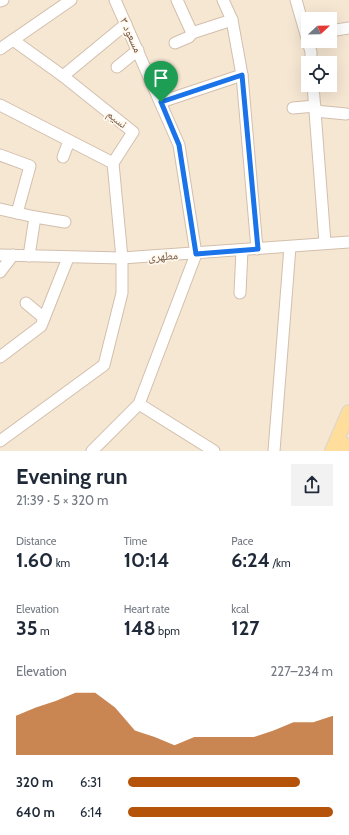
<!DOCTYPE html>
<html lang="en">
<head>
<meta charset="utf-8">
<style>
  body { margin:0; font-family:Cabin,"Noto Naskh Arabic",sans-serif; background:#f2f2f3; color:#1f2937; height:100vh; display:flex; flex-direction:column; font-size:15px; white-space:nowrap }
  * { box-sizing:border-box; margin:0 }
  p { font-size:13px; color:#747a83 }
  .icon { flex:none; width:22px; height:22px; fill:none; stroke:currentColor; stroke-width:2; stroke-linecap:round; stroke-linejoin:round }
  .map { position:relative; height:451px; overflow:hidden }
  .sheet { display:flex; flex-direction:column; background:#fff; flex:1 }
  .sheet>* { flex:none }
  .needle { width:26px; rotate:68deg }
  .controls { position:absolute; left:301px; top:12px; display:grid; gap:8px }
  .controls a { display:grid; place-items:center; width:36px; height:36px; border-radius:0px; background:#fff; box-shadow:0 4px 16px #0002; font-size:20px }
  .pin { position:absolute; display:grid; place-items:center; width:34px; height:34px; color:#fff; margin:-41px -17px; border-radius:50% 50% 50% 0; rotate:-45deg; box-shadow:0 0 4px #0007 }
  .pin .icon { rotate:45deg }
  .round { display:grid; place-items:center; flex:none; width:42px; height:42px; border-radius:0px; background:#f2f2f3 }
  .headline { display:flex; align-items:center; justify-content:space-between; height:68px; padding:0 16px }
  h1 { font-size:22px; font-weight:800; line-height:30px }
  .metrics { display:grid; grid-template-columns:repeat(3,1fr); gap:6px; height:68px; padding:4px 16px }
  .metrics div { display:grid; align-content:center }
  .metrics b { font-size:20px; font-weight:800 }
  .metrics small { font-size:11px; font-weight:400 }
  .metrics p { font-size:11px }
  .chart { height:112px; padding:8px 16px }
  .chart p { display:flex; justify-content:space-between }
  .chart svg { width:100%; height:72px; margin-top:4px; fill:#b45309; opacity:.7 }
  ul { padding:0 16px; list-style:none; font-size:13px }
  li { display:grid; grid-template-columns:64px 48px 1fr; align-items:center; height:30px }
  li i { height:10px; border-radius:5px; background:#b45309 }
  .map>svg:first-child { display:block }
</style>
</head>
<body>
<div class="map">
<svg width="349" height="451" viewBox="0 0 349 451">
  <rect width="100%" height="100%" fill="#fef5e5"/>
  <path fill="#f6e7d3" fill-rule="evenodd" d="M0,0H349V451H0ZM308,19H330V41H308ZM308,63H330V85H308Z"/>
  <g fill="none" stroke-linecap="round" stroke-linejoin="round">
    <defs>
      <g id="minor">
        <polyline points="177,0 192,33 232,20"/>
        <polyline points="223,0 232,20 242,75 257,249"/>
        <polyline points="296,0 311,52 311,63"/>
        <polyline points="0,1 3,0"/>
        <polyline points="330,31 349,28"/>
        <polyline points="175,43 189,37 192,33"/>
        <polyline points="0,49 71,0"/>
        <polyline points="117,67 138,50"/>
        <polyline points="63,76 126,24"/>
        <polyline points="313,85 325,243"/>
        <polyline points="161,102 242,75"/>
        <polyline points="0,105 113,163"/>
        <polyline points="293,108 315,106"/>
        <polyline points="315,111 346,114"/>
        <polyline points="0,155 30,166 17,213"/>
        <polyline points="63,157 69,141"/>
        <polyline points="0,209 35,217 29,256"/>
        <polyline points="35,217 65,222"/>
        <polyline points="0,255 122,258 349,242"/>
        <polyline points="0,272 13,255"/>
        <polyline points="240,293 242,250"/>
        <polyline points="26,303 44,318"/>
        <polyline points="0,357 41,326 68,258"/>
        <polyline points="139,404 214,451"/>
        <polyline points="0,441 104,365 122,293 122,258 113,163 133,132 63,76 13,40"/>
        <polyline points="92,451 139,404 196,254 179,145 115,0"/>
        <polyline points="274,451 290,247"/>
      </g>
      <g id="major">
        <polyline points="337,441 349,447"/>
        <polyline points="332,451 349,412"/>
      </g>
    </defs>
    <use href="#minor" stroke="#d2bfad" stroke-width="13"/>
    <use href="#major" stroke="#dcd4cf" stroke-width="16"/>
    <use href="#minor" stroke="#fff" stroke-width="11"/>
    <use href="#major" stroke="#ffdd9b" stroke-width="14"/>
  </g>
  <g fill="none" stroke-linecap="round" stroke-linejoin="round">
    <defs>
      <polygon id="route" points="242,75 258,249 196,254 179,145 161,102"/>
    </defs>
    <use href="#route" stroke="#fff" stroke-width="8"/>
    <use href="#route" stroke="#1a73e8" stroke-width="5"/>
  </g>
  <g text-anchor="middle" stroke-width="3.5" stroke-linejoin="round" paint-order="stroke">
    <g font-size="12" fill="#785b48" stroke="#fff8ed">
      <text transform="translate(131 35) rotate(66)" y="4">مسعود ۳</text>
      <text transform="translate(117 119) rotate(38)" y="4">نسیم</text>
      <text transform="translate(163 256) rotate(-3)" y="4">مطهری</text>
    </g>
  </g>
</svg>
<div class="controls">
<a><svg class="needle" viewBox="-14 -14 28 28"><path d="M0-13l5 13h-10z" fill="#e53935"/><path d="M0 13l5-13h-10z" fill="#747a83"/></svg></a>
<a><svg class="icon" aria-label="locate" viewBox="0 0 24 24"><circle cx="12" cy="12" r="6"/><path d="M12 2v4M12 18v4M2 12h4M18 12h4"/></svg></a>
</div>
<div class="pin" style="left:161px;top:102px;background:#1e9e55"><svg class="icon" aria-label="arrive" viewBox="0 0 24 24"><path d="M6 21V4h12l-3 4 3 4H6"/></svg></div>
</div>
<section class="sheet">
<div class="headline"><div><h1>Evening run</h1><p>21:39 · 5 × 320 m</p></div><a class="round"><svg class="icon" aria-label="share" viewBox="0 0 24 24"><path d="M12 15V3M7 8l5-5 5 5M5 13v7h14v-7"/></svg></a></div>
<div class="metrics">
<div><p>Distance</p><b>1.60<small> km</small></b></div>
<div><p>Time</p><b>10:14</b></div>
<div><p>Pace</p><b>6:24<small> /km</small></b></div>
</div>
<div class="metrics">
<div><p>Elevation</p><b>35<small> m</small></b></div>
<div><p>Heart rate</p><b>148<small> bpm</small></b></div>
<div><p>kcal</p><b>127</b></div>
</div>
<div class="chart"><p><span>Elevation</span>227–234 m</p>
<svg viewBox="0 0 160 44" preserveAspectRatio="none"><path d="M0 44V20L10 15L20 11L30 6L40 6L50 15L60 29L70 33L80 38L90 33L100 33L110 33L120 33L130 29L140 24L150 24L160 20V44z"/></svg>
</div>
<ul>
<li><b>320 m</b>6:31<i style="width:84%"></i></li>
<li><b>640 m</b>6:14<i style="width:100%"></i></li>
</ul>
</section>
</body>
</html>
